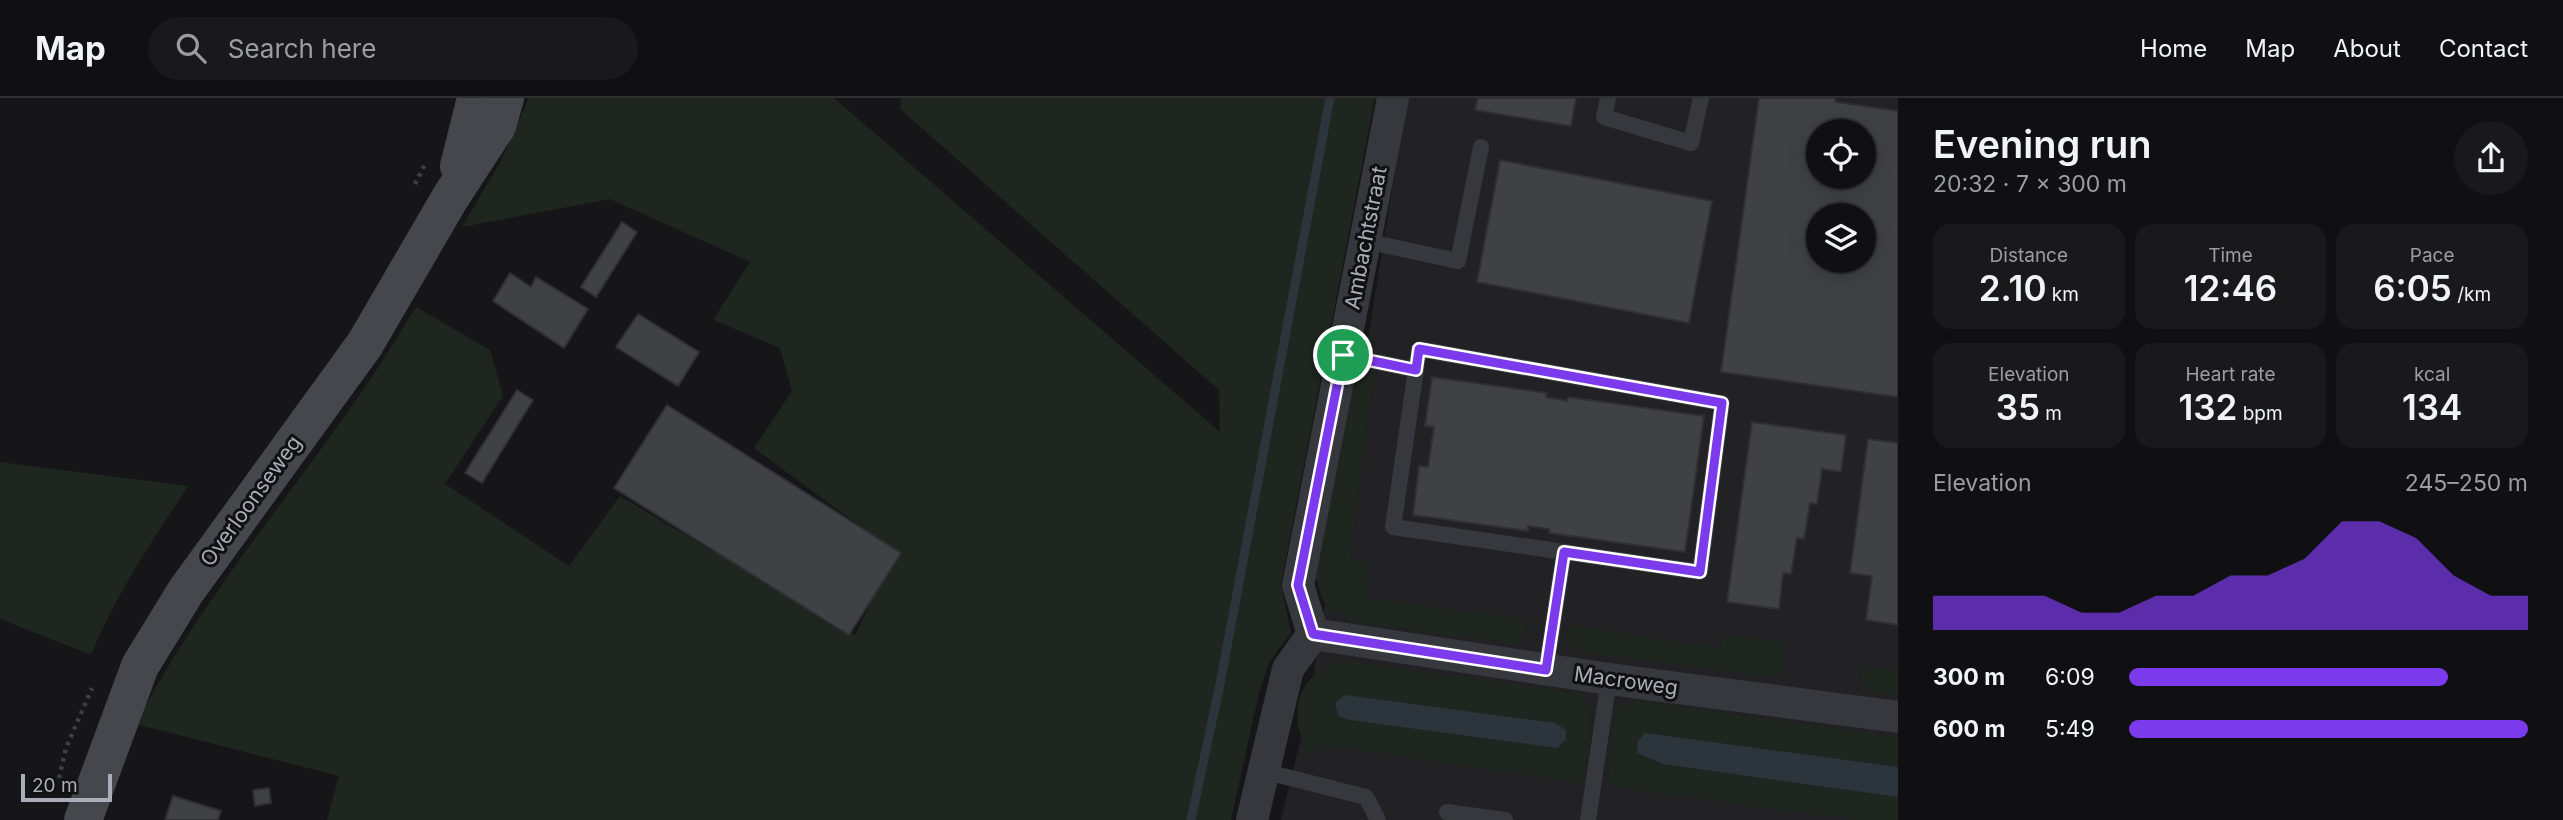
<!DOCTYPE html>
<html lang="en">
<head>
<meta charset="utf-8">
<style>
  body { margin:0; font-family:Inter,sans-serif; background:#19191b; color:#f1f3f6; height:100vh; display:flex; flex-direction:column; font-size:26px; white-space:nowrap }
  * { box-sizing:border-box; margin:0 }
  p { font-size:23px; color:#9c9d9f }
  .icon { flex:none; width:38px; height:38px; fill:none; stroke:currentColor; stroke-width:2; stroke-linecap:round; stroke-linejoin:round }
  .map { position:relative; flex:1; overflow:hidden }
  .details { display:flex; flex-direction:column; background:#101012; width:665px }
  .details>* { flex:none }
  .fabs { position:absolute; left:1806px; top:21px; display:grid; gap:14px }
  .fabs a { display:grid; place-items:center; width:70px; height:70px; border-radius:50%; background:#101012; box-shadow:0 4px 18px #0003,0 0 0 2px #303032; font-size:35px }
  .scale { position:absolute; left:21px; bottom:18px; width:91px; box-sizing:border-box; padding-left:7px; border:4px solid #a8adb8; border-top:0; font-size:19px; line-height:24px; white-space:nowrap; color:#a8adb8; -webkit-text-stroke:5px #111113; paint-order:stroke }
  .pin { position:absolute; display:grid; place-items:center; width:60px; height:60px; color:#fff; margin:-30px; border:4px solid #fff; border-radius:50%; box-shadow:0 2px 7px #0007 }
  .round { display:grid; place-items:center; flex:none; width:74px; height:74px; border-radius:37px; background:#19191b }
  .summary { display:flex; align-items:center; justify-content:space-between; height:119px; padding:0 35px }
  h1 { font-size:38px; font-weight:600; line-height:52px }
  .stats { display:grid; grid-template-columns:repeat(3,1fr); gap:10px; height:119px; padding:7px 35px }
  .stats div { display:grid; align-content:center; border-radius:18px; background:#19191b; text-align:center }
  .stats b { font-size:35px; font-weight:600 }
  .stats small { font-size:19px; font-weight:400 }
  .stats p { font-size:19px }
  .chart { height:196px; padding:14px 35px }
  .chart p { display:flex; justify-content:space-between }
  .chart svg { width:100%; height:126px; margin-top:7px; fill:#7c3aed; opacity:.7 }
  ul { padding:0 35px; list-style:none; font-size:23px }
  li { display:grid; grid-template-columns:112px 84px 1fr; align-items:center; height:52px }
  li i { height:18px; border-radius:9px; background:#7c3aed }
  header { display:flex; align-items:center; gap:42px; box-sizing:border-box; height:98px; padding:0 35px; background:#101012; border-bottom:2px solid #303032 }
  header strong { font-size:33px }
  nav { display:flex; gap:38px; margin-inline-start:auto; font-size:24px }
  .search { width:490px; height:63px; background:#19191b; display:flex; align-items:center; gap:18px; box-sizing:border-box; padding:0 24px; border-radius:38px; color:#9c9d9f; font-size:26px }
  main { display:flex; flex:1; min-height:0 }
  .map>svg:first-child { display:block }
</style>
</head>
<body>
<header>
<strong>Map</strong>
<div class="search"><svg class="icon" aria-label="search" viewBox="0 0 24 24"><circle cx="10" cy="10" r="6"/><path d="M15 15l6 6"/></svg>Search here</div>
<nav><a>Home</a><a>Map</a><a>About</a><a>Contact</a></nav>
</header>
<main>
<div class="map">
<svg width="1898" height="722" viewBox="0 0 1898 722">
  <rect width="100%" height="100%" fill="#161618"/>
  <path fill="#222225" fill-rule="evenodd" d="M1407,0H1898V722H1281L1307,616ZM1818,33H1864V79H1818ZM1818,117H1864V163H1818Z"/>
  <g fill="#1e261f" fill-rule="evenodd">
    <path d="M529,0H834L1220,334L1219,292L900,11L901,0H1375L1281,486L1291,535L1269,564L1259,595L1231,722H327L339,678L136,626C197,507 283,408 358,299C379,270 397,239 416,209L490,252L503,298L445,386L569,468L620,398L855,537L895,454L754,350L792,293L780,250L713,222L750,164L610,101L462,129L501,63Z"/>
    <path d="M1367,271L1374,274L1350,462L1370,465L1368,500L1530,522L1523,539L1514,546L1347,523L1348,518C1327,512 1321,503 1317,482H1313L1354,281L1358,273Z"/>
    <path d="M0,364L188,388C153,442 115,497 91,557L0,521Z"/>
    <polygon points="1568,527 1720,550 1723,536 1783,544 1783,574 1777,580 1581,554 1572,548"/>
    <path d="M1339,562L1578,595C1603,617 1586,656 1581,685L1317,646L1313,661C1297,639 1290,610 1307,585C1314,576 1329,569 1339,562ZM1338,618L1557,650L1350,622Z"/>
    <polygon points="1860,567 1898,572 1898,598 1871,594 1862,586"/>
    <polygon points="1640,603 1898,639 1898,669 1645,635 1645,660 1663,666 1898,699 1898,722 1854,722 1608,688 1614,619 1623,606"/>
  </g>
  <g fill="#2c353c">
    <polygon points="1345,597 1555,625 1566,632 1566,641 1557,650 1350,622 1338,618 1335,605"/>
    <polygon points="1645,635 1898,669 1898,699 1663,666 1637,655 1638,643"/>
  </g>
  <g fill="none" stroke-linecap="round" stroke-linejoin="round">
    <polyline stroke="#2c353c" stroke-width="9" points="1191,722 1220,586 1330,0"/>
  </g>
  <g fill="#404145" stroke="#303034" stroke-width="2" fill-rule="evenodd">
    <polygon points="1478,0 1576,0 1571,28 1475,12"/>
    <path d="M1759,0H1835V4L1898,13V299L1721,274ZM1818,33H1864V79H1818ZM1818,117H1864V163H1818Z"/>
    <polygon points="1500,62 1712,103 1689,225 1477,184"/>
    <polygon points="622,124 637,134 596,199 581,189"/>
    <polygon points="510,175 531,189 536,179 588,211 564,250 493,203"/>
    <polygon points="638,216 699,254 678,288 616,249"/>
    <polygon points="1432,279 1547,295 1546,299 1567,303 1568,299 1704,318 1685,454 1549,435 1549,431 1528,428 1528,433 1413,417 1419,368 1428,369 1434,329 1425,328"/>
    <polygon points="517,292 533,302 482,385 465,375"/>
    <polygon points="667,307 901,455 849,537 614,390"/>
    <polygon points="1752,324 1846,337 1841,374 1822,371 1817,406 1810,405 1804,441 1797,440 1791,476 1783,475 1779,511 1727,504"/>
    <polygon points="1868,341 1898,345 1898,527 1866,522 1872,478 1850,475"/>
    <polygon points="269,690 271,705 255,708 253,692"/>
    <polygon points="173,698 221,713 218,722 165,722"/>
  </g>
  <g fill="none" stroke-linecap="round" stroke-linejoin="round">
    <g stroke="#3d3f44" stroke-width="4.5" stroke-dasharray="3.5 5" stroke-linecap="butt">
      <polyline points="415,86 425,66"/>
      <polyline points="59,680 66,650 92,590"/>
    </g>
    <g stroke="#37383d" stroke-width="16">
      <polyline points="1608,0 1604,19 1691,45 1701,0"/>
      <polyline points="1365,143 1458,163 1481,49"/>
      <polygon points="1419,251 1722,305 1700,474 1393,429"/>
      <polyline points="1343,257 1416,272"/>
      <polyline points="1546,572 1564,454"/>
      <polyline points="1263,673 1366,699 1378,722"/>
      <polyline points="1447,714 1505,722"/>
      <polyline points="1588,722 1609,581"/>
    </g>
    <g stroke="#37383d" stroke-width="32">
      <polyline points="1313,536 1609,581 1898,619"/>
      <polyline points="1252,722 1288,571 1313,536 1298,487 1393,0"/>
    </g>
    <g stroke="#45474d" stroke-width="38">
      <polyline points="459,68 476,0"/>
      <polyline points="83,722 140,568 186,493 365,246 450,100 497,28 505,0"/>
    </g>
  </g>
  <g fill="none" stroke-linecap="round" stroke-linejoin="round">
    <defs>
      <polygon id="route" points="1419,251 1722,305 1700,474 1564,454 1546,572 1313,536 1298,487 1343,257 1416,272"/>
    </defs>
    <use href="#route" stroke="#fff" stroke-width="14"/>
    <use href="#route" stroke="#7c3aed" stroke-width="9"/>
  </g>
  <g text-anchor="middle" stroke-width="6" stroke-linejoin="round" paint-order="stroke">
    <g font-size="21" fill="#a8adb8" stroke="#111113">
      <text transform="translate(1366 140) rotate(-79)" y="7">Ambachtstraat</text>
      <text transform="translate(251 403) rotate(-54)" y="7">Overloonseweg</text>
      <text transform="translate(1626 583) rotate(8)" y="7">Macroweg</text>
    </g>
  </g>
</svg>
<div class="fabs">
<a><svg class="icon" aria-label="locate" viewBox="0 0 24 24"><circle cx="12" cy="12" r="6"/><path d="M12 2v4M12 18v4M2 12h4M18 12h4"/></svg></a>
<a><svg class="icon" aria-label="layers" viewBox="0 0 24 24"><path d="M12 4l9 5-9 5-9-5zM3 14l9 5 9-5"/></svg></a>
</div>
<div class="scale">20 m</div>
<div class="pin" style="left:1343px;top:257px;background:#1e9e55"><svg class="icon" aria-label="arrive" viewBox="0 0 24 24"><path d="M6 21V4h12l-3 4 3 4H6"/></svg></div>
</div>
<section class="details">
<div class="summary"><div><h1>Evening run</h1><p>20:32 · 7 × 300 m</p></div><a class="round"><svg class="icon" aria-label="share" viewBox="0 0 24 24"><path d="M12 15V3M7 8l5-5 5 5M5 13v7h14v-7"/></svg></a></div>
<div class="stats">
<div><p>Distance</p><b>2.10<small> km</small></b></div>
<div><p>Time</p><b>12:46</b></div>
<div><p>Pace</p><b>6:05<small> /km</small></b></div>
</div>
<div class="stats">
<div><p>Elevation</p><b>35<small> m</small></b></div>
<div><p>Heart rate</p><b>132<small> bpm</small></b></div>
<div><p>kcal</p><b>134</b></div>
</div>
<div class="chart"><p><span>Elevation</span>245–250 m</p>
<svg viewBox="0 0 160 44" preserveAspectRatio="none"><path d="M0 44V32L10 32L20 32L30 32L40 38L50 38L60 32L70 32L80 25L90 25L100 19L110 6L120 6L130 12L140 25L150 32L160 32V44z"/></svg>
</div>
<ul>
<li><b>300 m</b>6:09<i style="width:80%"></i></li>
<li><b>600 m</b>5:49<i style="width:100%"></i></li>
</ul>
</section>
</main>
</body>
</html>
